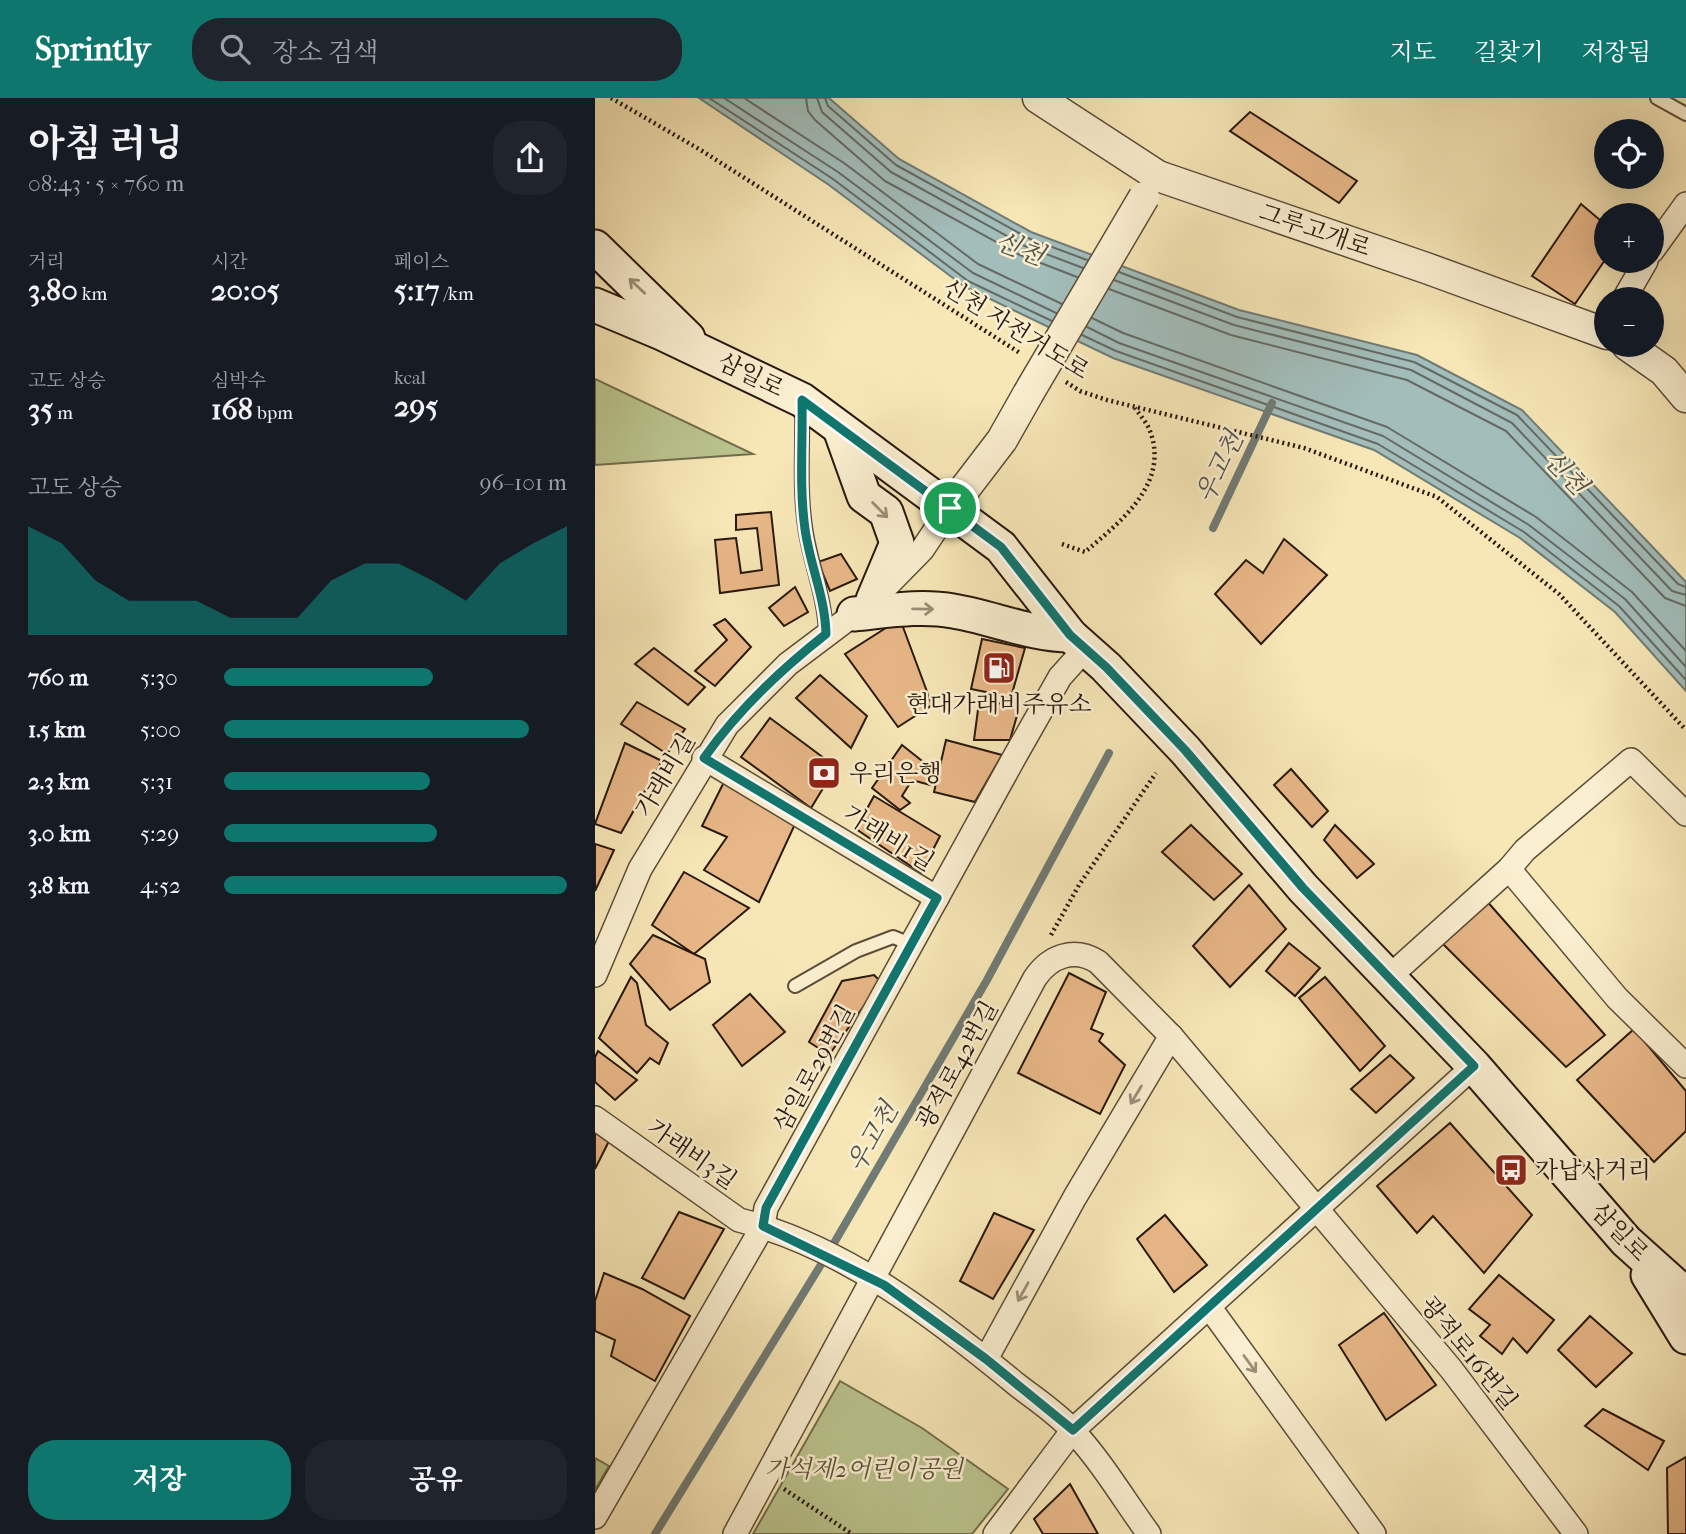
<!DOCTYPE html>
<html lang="ko">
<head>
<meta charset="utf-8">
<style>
  body { margin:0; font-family:"IM FELL French Canon","Noto Serif KR",serif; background:#20242c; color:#f1f3f6; height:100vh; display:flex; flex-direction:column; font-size:26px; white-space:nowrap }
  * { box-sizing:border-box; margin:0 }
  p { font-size:23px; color:#9ea1a6 }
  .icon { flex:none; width:38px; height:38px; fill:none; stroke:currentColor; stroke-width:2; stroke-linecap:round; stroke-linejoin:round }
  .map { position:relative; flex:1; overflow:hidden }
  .panel { display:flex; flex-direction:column; background:#171b24; width:595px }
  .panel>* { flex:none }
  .buttons { position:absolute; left:999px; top:21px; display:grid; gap:14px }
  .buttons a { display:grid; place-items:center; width:70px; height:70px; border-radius:50%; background:#171b24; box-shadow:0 7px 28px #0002; font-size:35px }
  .pin { position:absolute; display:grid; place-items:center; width:60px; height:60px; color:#fff; margin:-30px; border:4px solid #fff; border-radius:50%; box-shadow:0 2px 7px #0007 }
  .round { display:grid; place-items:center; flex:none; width:74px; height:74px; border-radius:28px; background:#20242c }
  .headline { display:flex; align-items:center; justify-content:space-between; height:119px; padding:0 28px }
  h1 { font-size:38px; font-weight:700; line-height:52px }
  .figures { display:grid; grid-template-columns:repeat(3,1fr); gap:10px; height:119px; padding:7px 28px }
  .figures div { display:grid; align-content:center }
  .figures b { font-size:30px; font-weight:700 }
  .figures small { font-size:19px; font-weight:400 }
  .figures p { font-size:19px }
  .chart { height:196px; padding:14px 28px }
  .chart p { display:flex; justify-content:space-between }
  .chart svg { width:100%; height:126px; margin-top:7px; fill:#0f766e; opacity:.7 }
  .button { display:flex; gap:14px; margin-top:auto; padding:14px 28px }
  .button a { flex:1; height:80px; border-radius:28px; background:#0f766e; color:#fff; font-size:28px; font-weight:700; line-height:80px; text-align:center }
  .button a+a { background:#20242c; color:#f1f3f6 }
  ul { padding:0 28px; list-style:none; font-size:23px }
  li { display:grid; grid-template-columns:112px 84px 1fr; align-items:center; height:52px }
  li i { height:18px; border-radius:9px; background:#0f766e }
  header { display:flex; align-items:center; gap:42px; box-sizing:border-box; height:98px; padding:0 35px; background:#0f766e; color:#fff }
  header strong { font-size:33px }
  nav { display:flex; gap:38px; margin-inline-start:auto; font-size:24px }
  .search { width:490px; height:63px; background:#20242c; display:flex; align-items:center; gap:18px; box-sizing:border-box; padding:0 24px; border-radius:28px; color:#9ea1a6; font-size:26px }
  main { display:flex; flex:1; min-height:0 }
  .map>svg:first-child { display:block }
</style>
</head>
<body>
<header>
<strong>Sprintly</strong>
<div class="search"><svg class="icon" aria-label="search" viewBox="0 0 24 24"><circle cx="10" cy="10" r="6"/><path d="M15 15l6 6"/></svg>장소 검색</div>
<nav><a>지도</a><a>길찾기</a><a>저장됨</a></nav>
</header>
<main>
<section class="panel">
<div class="headline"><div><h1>아침 러닝</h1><p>08:43 · 5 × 760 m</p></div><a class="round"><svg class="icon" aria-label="share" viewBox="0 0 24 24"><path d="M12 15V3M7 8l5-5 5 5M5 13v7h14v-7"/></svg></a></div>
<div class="figures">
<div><p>거리</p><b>3.80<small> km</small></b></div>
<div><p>시간</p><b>20:05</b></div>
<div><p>페이스</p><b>5:17<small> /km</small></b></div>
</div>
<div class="figures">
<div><p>고도 상승</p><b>35<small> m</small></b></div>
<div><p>심박수</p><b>168<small> bpm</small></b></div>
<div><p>kcal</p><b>295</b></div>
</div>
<div class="chart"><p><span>고도 상승</span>96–101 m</p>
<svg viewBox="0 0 160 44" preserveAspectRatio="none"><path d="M0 44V6L10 12L20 25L30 32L40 32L50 32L60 38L70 38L80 38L90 25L100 19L110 19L120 25L130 32L140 19L150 12L160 6V44z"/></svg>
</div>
<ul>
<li><b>760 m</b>5:30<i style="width:61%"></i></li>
<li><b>1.5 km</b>5:00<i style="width:89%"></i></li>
<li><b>2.3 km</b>5:31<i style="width:60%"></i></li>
<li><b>3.0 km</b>5:29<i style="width:62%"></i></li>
<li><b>3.8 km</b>4:52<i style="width:100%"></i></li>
</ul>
<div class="button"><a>저장</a><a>공유</a></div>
</section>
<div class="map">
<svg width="1091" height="1436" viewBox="0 0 1091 1436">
  <rect width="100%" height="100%" fill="#f7e7b7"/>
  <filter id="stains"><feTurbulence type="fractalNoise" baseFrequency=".00286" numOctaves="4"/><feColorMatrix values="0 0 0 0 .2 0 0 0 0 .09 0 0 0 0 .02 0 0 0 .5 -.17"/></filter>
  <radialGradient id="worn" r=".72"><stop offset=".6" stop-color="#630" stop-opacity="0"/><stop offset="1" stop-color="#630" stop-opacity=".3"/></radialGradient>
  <g fill="#bbc58f" stroke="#726e4e" stroke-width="2">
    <polygon points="0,281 158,356 0,367"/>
    <polygon points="245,1283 327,1330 413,1391 377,1436 158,1436"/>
    <polygon points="0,1360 14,1368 0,1392"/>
  </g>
  <polygon fill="#a2bdba" stroke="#717b75" stroke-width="2" points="104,0 234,0 304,61 436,134 644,212 822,257 927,312 1091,484 1091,593 1020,514 925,440 779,352 518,260 370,189 234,87"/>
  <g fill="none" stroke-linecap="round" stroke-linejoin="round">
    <g stroke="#656a64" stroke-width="2">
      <polyline points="114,0 238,81 373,183 457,223"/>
      <polyline points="129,0 243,74 378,175 461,215"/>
      <polyline points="149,0 249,65 383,166 467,206"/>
      <polyline points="211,0 213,13 220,22 290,83 425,157 482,179"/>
      <polyline points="222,0 227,14 296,74 430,148 488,170"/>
      <polyline points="230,0 233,8 301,67 433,140 492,162"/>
      <polyline points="524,174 642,219 819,264 922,317 1083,486 1091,489"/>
      <polyline points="519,182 639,227 816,272 917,325 1077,493 1091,497"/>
      <polyline points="514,191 636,237 812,282 911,333 1070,500 1091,508"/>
      <polyline points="497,220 528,235 792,329 941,419 1037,494 1091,553"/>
      <polyline points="492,229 524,245 788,338 934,427 1030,501 1091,569"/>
      <polyline points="487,237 521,253 783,346 929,434 1024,508 1091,582"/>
    </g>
    <g stroke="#717b75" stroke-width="8">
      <polyline points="618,430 677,305"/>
      <polyline points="60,1436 235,1152 392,882 514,655"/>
    </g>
  </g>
  <g fill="#e8b787" stroke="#28180d" stroke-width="2">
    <polygon points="655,14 762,83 744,105 635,33"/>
    <polygon points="986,106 1012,128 1012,159 980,206 937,178"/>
    <polygon points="176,414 184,487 125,495 120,442 141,440 146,475 167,472 162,430 141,432 141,417"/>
    <polygon points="689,441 732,477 666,546 620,496 651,462 668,475"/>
    <polygon points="246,456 262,481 235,493 223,464"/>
    <polygon points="200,489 213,514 189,528 174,510"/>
    <polygon points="130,521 156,549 120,588 100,573 132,542 119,527"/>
    <polygon points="305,521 337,607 303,629 250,556"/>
    <polygon points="387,541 430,550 416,599 376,591"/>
    <polygon points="59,550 110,589 93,607 40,566"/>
    <polygon points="225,577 272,618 256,650 201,600"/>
    <polygon points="42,604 90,631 72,656 26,626"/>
    <polygon points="384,604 425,607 415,642 379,642"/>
    <polygon points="175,620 241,669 216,710 146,659"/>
    <polygon points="351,642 407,657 380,704 339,694"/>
    <polygon points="30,645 67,663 26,735 0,726"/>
    <polygon points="307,647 336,670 335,687 317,682 307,698 315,705 305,712 277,690"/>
    <polygon points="696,671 733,713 717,729 679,687"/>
    <polygon points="131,680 201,724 164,804 109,772 132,739 107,728"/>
    <polygon points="279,698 345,738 326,775 261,731"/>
    <polygon points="596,727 647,776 619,802 567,754"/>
    <polygon points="740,727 779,766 762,780 729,742"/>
    <polygon points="0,746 19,752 0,793"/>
    <polygon points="89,774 154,810 99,856 57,827"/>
    <polygon points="654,787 691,831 635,889 598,848"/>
    <polygon points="890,801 1010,937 971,969 846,844"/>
    <polygon points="58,837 110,861 115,884 75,912 35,866"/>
    <polygon points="694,845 725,870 700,898 671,873"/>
    <polygon points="474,875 511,894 496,931 508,936 504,943 530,967 505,1016 423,975"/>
    <polygon points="279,877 286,884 234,957 214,944 247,883"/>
    <polygon points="36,879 42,885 51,927 73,945 64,966 55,960 42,975 4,940"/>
    <polygon points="730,879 790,948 765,973 704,900"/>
    <polygon points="155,896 190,934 147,968 118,927"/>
    <polygon points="1039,931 1091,993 1091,1033 1059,1064 982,982"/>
    <polygon points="3,953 42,982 20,1002 0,984 0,959"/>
    <polygon points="795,957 819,980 781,1015 756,991"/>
    <polygon points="855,1025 937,1117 889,1175 838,1118 822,1135 782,1088"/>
    <polygon points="0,1033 14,1043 0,1071"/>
    <polygon points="84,1114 129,1131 89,1201 47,1180"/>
    <polygon points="399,1115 439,1132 398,1201 365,1183"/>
    <polygon points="570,1117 612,1167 579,1194 542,1141"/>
    <polygon points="9,1175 47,1191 95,1218 60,1283 16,1258 20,1242 0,1233 0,1203"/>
    <polygon points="904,1177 959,1222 932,1255 918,1240 907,1256 885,1238 895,1227 874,1211"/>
    <polygon points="789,1215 841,1287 791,1322 744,1247"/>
    <polygon points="995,1218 1037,1255 1001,1289 963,1252"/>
    <polygon points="1008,1311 1069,1343 1053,1372 990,1328"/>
    <polygon points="1091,1359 1091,1436 1073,1436 1072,1370"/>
    <polygon points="475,1386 503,1436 448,1436 439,1421"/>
  </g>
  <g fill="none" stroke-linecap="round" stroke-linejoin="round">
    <defs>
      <g id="service">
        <polyline points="1062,0 1091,16"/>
        <path d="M207,309C208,351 204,394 211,435C217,470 230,500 231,536"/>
        <polyline points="200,888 261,853 298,839 316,846"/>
      </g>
      <g id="minor">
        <polyline points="1057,153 1091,106"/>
        <polyline points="1029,201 1051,163"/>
        <polyline points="109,660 342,800"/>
        <polyline points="914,771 1022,900 1091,968"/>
        <polyline points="0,877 45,771 132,627 193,566 278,502 327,452 355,410"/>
        <polyline points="794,879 914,771 930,752 1036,662 1091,716"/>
        <path d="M0,1020L144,1122C248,1148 340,1219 421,1286C440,1301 462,1315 478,1333C507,1364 529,1402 554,1436"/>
        <polyline points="615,1210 779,1436"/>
        <polyline points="391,1261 480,1099 576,938"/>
        <polyline points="0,1419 168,1128 171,1110 419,660 465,579 491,550"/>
        <path d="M140,1436L440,880C455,858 479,849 503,864L576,938L721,1110L856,1271L981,1436"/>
        <polyline points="400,1436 478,1332 879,968"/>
      </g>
      <g id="tertiary">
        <polyline points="443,0 563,78 831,170 1012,236"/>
        <polyline points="1032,247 1069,273 1091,299"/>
        <polyline points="355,410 407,342 433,296"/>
      </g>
      <g id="secondary">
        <polyline points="0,149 93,240"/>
        <polyline points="0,207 69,236 207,302 406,449 475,537 511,569 590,652 708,790 879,968 1031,1143 1091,1197"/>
        <polyline points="245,331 269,398 291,414 302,445 278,502"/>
        <path d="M259,516C291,513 326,507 358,513C396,519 436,537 475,537"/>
        <polyline points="1053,1177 1091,1239"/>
      </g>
    </defs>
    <use href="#service" stroke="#5c4c38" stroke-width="16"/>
    <use href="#minor" stroke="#5c4c38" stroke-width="26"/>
    <use href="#tertiary" stroke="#5c4c38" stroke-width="33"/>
    <use href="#secondary" stroke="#28180d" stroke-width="37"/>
    <g stroke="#28180d" stroke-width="4.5" stroke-dasharray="2 3.5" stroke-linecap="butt">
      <polyline points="16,0 104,51 425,255"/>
      <polyline points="471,284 485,293 512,302 709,350 842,399 964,496 1091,632"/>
      <path d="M467,446L490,454C525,424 575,386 555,333C552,325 545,317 540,310"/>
      <polyline points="456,837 484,787 561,675"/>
      <polyline points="189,1391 257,1436"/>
    </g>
    <use href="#service" stroke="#faefd0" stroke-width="12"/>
    <use href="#minor" stroke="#faefd0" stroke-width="23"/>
    <use href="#tertiary" stroke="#faefd0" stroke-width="30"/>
    <use href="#secondary" stroke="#faefd0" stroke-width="33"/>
    <defs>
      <polyline id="tertiary-bridge" points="433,296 549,99"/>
    </defs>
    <use href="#tertiary-bridge" stroke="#5c4c38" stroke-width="33" stroke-linecap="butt"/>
    <use href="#tertiary-bridge" stroke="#faefd0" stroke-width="30"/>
  </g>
  <defs><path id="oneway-shaft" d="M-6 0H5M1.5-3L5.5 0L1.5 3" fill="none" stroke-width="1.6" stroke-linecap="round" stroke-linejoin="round" transform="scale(1.75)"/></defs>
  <g stroke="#9c8e78">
    <use href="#oneway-shaft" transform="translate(42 188) rotate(-137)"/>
    <use href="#oneway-shaft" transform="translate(285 412) rotate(45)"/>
    <use href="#oneway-shaft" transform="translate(328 511) rotate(1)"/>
    <use href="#oneway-shaft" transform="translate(541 997) rotate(121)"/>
    <use href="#oneway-shaft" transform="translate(428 1194) rotate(119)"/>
    <use href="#oneway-shaft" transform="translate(655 1266) rotate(54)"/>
  </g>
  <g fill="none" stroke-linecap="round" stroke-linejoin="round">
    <defs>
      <path id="route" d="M207,302L406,449L475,537L511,569L590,652L708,790L879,968L478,1332L391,1261L289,1187L168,1128L171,1110L342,800L109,660C143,612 184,573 231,536C230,498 215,468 210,431C204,389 208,345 207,302Z"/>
    </defs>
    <use href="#route" stroke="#fff" stroke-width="14"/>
    <use href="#route" stroke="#0f766e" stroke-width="9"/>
  </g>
  <defs>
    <symbol id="fuel-square" viewBox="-11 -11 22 22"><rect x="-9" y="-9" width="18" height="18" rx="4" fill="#8f2418" stroke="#faefd0"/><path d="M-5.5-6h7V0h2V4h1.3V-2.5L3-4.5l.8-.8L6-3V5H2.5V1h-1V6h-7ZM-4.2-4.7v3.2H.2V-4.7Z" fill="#fff"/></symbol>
    <symbol id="bank-square" viewBox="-11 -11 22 22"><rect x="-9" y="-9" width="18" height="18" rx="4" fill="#8f2418" stroke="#faefd0"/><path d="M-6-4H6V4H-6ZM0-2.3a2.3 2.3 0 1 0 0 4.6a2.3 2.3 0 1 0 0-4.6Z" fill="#fff"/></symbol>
    <symbol id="bus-square" viewBox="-11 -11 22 22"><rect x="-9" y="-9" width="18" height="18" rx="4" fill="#8f2418" stroke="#faefd0"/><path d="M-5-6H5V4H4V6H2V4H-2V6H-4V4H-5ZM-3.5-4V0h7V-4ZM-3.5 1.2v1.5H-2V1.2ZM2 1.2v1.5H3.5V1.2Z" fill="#fff"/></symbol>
  </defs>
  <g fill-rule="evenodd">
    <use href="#fuel-square" x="385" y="551" width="38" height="38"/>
    <use href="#bank-square" x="210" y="656" width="38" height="38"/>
    <use href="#bus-square" x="897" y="1053" width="38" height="38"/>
  </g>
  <g text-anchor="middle" stroke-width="5" stroke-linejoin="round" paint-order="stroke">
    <g font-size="24" fill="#28180d" stroke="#faefd0">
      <text transform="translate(720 132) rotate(19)" y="8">그루고개로</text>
      <text transform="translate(421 231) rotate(32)" y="8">신천 자전거도로</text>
      <text transform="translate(156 277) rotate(26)" y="8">삼일로</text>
      <text transform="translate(70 677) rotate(-59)" y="8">가래비길</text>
      <text transform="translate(294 740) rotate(32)" y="8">가래비1길</text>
      <text transform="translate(362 967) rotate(-61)" y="8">광적로42번길</text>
      <text transform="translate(219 970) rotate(-61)" y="8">삼일로29번길</text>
      <text transform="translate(97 1056) rotate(35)" y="8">가래비3길</text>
      <text transform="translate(1025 1134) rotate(46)" y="8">삼일로</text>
      <text transform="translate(874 1255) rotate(51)" y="8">광적로16번길</text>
    </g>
    <g font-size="24" fill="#28180d" stroke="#faefd0" text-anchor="start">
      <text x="404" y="614" text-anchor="middle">현대가래비주유소</text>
      <text x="254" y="683">우리은행</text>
      <text x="940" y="1080">가납사거리</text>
    </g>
    <g font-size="24" font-style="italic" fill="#5b553a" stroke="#faefd0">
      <text x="269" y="1379">가석제2어린이공원</text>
    </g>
    <g font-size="26" font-style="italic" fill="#53524a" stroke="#faefd0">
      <text transform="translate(425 150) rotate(21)" y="9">신천</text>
      <text transform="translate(624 369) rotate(-64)" y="9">우고천</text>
      <text transform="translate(971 374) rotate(46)" y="9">신천</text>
      <text transform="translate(277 1039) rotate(-60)" y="9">우고천</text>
    </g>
  </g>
  <rect width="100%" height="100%" filter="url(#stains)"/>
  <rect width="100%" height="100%" fill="url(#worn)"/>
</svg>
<div class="buttons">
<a><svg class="icon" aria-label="locate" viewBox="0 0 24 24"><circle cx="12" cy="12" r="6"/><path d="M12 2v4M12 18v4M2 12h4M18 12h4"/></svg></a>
<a>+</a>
<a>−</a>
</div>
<div class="pin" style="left:355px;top:410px;background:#1e9e55"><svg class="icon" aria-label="arrive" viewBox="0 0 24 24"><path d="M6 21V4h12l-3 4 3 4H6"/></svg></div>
</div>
</main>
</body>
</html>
